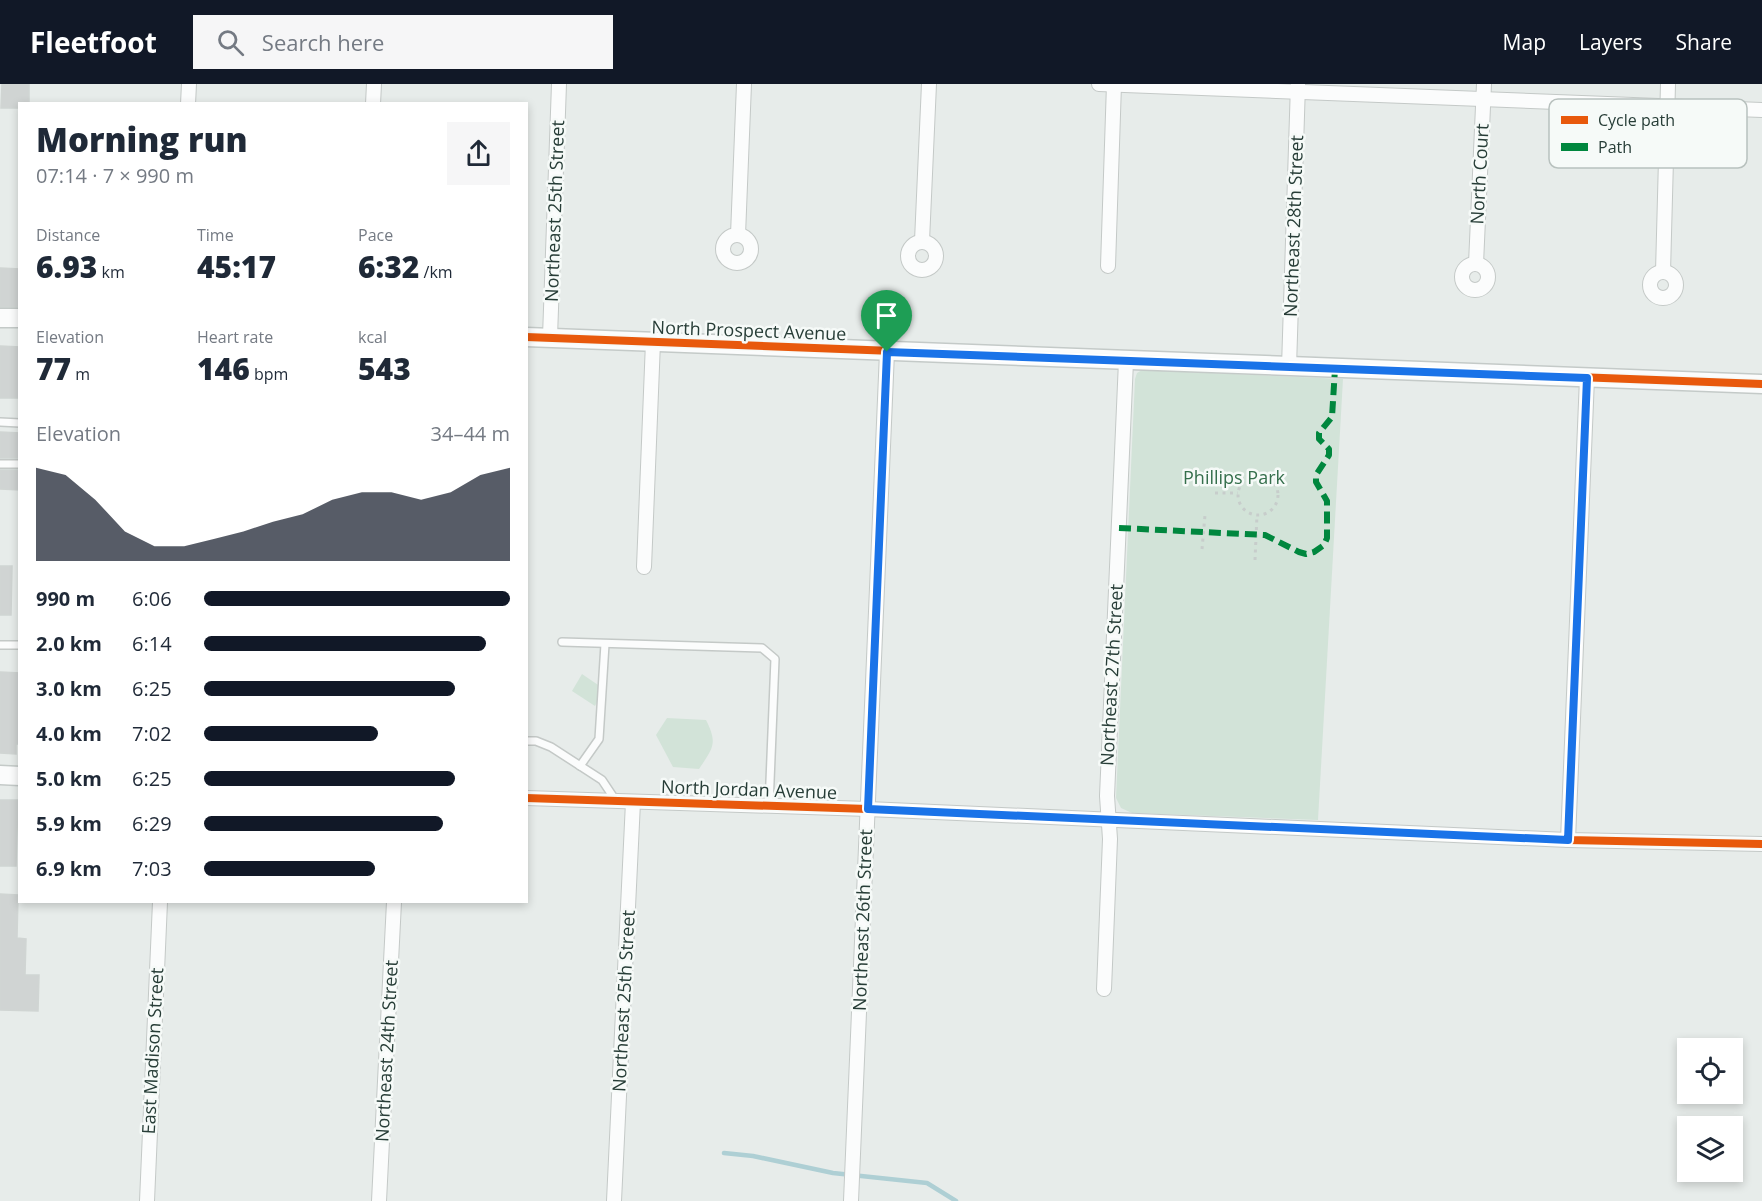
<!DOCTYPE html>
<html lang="en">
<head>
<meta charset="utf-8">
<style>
  body { margin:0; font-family:"Open Sans",sans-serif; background:#f6f6f7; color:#1f2937; height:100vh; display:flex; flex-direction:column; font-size:22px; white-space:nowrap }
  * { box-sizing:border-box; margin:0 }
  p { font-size:20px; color:#747a83 }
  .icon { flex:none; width:33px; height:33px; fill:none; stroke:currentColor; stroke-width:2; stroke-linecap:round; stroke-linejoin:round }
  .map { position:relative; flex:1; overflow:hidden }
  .side { position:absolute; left:18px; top:18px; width:510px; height:801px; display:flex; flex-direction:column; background:#fff; border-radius:0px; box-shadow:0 3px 9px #0003 }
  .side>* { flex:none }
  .tools { position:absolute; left:1677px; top:954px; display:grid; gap:12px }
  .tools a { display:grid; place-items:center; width:66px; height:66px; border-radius:0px; background:#fff; box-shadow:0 3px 9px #0003; font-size:30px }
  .pin { position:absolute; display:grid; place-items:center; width:51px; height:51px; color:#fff; margin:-62px -26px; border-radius:50% 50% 50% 0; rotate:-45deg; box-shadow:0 0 6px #0007 }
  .pin .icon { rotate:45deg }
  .round { display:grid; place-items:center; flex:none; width:63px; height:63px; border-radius:0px; background:#f6f6f7 }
  .overview { display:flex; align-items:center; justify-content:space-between; height:102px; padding:0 18px }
  h1 { font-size:33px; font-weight:800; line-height:45px }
  .figures { display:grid; grid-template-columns:repeat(3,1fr); gap:9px; height:102px; padding:6px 18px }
  .figures div { display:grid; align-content:center }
  .figures b { font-size:30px; font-weight:800 }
  .figures small { font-size:16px; font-weight:400 }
  .figures p { font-size:16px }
  .chart { height:168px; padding:12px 18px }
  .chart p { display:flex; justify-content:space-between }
  .chart svg { width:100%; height:108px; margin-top:6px; fill:#111827; opacity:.7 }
  ul { padding:0 18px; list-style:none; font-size:20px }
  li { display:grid; grid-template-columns:96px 72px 1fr; align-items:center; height:45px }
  li i { height:15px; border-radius:8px; background:#111827 }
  header { display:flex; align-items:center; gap:36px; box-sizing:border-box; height:84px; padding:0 30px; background:#111827; color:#fff }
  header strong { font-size:28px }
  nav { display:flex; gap:33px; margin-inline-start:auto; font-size:21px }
  .search { width:420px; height:54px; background:#f6f6f7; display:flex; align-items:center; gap:15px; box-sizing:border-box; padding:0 21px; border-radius:0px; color:#747a83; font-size:22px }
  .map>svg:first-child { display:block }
</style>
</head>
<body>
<header>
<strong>Fleetfoot</strong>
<div class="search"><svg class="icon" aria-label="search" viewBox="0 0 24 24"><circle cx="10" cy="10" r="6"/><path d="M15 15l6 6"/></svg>Search here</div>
<nav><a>Map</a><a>Layers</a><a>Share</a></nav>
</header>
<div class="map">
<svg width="1762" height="1117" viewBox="0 0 1762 1117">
  <rect width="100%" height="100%" fill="#e7ecea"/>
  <g fill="#d2e3d8">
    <polygon points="1142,286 1343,295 1318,736 1132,729 1121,724 1116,714 1135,295 1137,289"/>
    <polygon points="582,590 604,605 595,622 572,607"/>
    <path d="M667,634L706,636C718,660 713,664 699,685L673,683L656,651Z"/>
  </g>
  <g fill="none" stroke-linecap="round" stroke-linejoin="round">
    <polyline stroke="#aecfd4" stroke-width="4.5" points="724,1069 753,1072 833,1089 927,1099 956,1117"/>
  </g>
  <g fill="#d0d4d3" stroke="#d0d5d3" stroke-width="1.5">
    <polygon points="2,0 29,0 29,20 20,20 20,24 1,24"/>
    <polygon points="0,184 20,185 20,223 0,223"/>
    <polygon points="0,262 20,263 20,314 0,314"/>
    <polygon points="0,348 20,349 20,374 0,374"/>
    <polygon points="0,386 19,386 20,406 0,405"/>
    <polygon points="0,482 12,482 11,531 0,531"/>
    <polygon points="0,588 20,589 20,660 16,660 16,670 0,669"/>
    <polygon points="0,716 18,716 16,782 0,782"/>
    <polygon points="0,810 18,811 17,854 26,855 25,891 39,891 38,927 0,926"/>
  </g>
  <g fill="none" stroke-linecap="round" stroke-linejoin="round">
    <defs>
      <g id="lane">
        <polyline points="0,338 20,339"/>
        <polyline points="0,380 20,380"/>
        <polyline points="562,558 762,564 775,575 769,722"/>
        <polyline points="0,561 20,561"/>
        <polyline points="526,657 536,657 551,663 602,696 616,717"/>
        <polyline points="580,682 599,655 605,560"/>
      </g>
      <g id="street">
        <polyline points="1099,0 1762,26"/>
        <polyline points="188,20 189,0"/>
        <polyline points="373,20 374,0"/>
        <polyline points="738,151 744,0"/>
        <circle cx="737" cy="165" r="14"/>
        <polyline points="922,157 929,0"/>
        <circle cx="922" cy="172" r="14"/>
        <circle cx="1475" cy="193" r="13"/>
        <polyline points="1476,180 1484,0"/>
        <polyline points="1108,182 1114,0"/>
        <circle cx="1663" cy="201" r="13"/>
        <polyline points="1663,188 1668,0"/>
        <polyline points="550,253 559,0"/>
        <polyline points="1289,283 1298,0"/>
        <polyline points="644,483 653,258"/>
        <polyline points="526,714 868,725 1568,756 1762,760"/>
        <polyline points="1568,756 1587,294"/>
        <polyline points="1104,905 1110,755 1107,712 1126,277"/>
        <polyline points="147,1117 160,818"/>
        <polyline points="379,1117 394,818"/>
        <polyline points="614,1117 633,718"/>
        <polyline points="851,1117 887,268"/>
      </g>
      <g id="secondary">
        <polyline points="0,234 20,234"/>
        <polyline points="526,253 1762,300"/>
        <polyline points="0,691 20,692"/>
      </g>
    </defs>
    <use href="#lane" stroke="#c4c9c7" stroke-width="10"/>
    <use href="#street" stroke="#c4c9c7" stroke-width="16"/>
    <use href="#secondary" stroke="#c4cac8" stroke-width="21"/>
    <g stroke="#c7cdcb" stroke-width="3" stroke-dasharray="3 4.5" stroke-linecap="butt">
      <circle cx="1258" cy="411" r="20"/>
      <polyline points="1215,409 1238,409"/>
      <polyline points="1202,465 1205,431"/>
      <polyline points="1255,476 1257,431"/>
    </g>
    <use href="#lane" stroke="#fbfcfc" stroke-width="7"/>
    <use href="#street" stroke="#fbfcfc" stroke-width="14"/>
    <use href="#secondary" stroke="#fbfcfc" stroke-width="18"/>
    <polyline stroke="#00873e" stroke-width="6" stroke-dasharray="12 6" stroke-linecap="butt" points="1119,444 1265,451 1299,468 1306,470 1314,468 1324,461 1327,454 1327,417 1316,398 1316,391 1329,371 1329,365 1319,355 1319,349 1332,333 1335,285"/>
    <defs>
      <g id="cycleway">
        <polyline points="526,253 1762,300"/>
        <polyline points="526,714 868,725 1568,756 1762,760"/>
      </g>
    </defs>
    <use href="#cycleway" stroke="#f6faf8" stroke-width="11"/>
    <use href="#cycleway" stroke="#e8590c" stroke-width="8"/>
  </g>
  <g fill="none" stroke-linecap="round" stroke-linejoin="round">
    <defs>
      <polygon id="route" points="887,268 1587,294 1568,756 868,725"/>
    </defs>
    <use href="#route" stroke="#fff" stroke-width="12"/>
    <use href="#route" stroke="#1a73e8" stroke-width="8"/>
  </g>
  <g text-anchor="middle" stroke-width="5" stroke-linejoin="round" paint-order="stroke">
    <g font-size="18" fill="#273d37" stroke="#f6faf8">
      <text transform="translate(1480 90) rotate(-87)" y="6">North Court</text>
      <text transform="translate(555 127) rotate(-88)" y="6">Northeast 25th Street</text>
      <text transform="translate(1294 142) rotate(-88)" y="6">Northeast 28th Street</text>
      <text transform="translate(749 247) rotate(2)" y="6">North Prospect Avenue</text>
      <text transform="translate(1112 591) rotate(-87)" y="6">Northeast 27th Street</text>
      <text transform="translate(749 706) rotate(2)" y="6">North Jordan Avenue</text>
      <text transform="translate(863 836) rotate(-88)" y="6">Northeast 26th Street</text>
      <text transform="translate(624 917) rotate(-87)" y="6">Northeast 25th Street</text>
      <text transform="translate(153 967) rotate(-87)" y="6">East Madison Street</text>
      <text transform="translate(387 967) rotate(-87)" y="6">Northeast 24th Street</text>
    </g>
    <g font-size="18" fill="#356f4c" stroke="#f6faf8">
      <text x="1234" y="400">Phillips Park</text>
    </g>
  </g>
  <rect x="1549" y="15" width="198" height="69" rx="9" fill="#f6faf8" stroke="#b8c1be" stroke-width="1.5"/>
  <rect x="1561" y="32" width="27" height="8" fill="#e8590c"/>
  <rect x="1561" y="59" width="27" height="8" fill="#00873e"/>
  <g font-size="16" fill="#273d37">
    <text x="1598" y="42">Cycle path</text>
    <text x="1598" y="69">Path</text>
  </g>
</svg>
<div class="tools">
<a><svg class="icon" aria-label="locate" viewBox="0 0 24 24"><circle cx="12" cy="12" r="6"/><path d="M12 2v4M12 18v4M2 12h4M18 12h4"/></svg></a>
<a><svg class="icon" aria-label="layers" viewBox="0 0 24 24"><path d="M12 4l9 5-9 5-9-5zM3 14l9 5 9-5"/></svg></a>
</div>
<div class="pin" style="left:887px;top:268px;background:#1e9e55"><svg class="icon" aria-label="arrive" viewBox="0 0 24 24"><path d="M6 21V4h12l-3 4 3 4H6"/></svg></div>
<section class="side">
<div class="overview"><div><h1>Morning run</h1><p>07:14 · 7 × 990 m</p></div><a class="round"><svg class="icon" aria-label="share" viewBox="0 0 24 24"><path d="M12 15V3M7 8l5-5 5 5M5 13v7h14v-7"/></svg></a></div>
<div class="figures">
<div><p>Distance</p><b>6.93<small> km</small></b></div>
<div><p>Time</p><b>45:17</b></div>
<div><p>Pace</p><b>6:32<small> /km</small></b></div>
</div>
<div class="figures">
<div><p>Elevation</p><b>77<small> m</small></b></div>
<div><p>Heart rate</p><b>146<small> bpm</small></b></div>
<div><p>kcal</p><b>543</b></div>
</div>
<div class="chart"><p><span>Elevation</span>34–44 m</p>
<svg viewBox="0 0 160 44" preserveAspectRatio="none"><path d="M0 44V6L10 9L20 19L30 32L40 38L50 38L60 35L70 32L80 28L90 25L100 19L110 16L120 16L130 19L140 16L150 9L160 6V44z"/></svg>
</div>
<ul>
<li><b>990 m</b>6:06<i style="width:100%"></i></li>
<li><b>2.0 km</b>6:14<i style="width:92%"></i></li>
<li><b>3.0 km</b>6:25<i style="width:82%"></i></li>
<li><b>4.0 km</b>7:02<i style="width:57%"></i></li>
<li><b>5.0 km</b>6:25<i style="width:82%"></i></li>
<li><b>5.9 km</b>6:29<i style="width:78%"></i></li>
<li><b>6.9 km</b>7:03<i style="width:56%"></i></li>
</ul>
</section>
</div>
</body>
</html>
